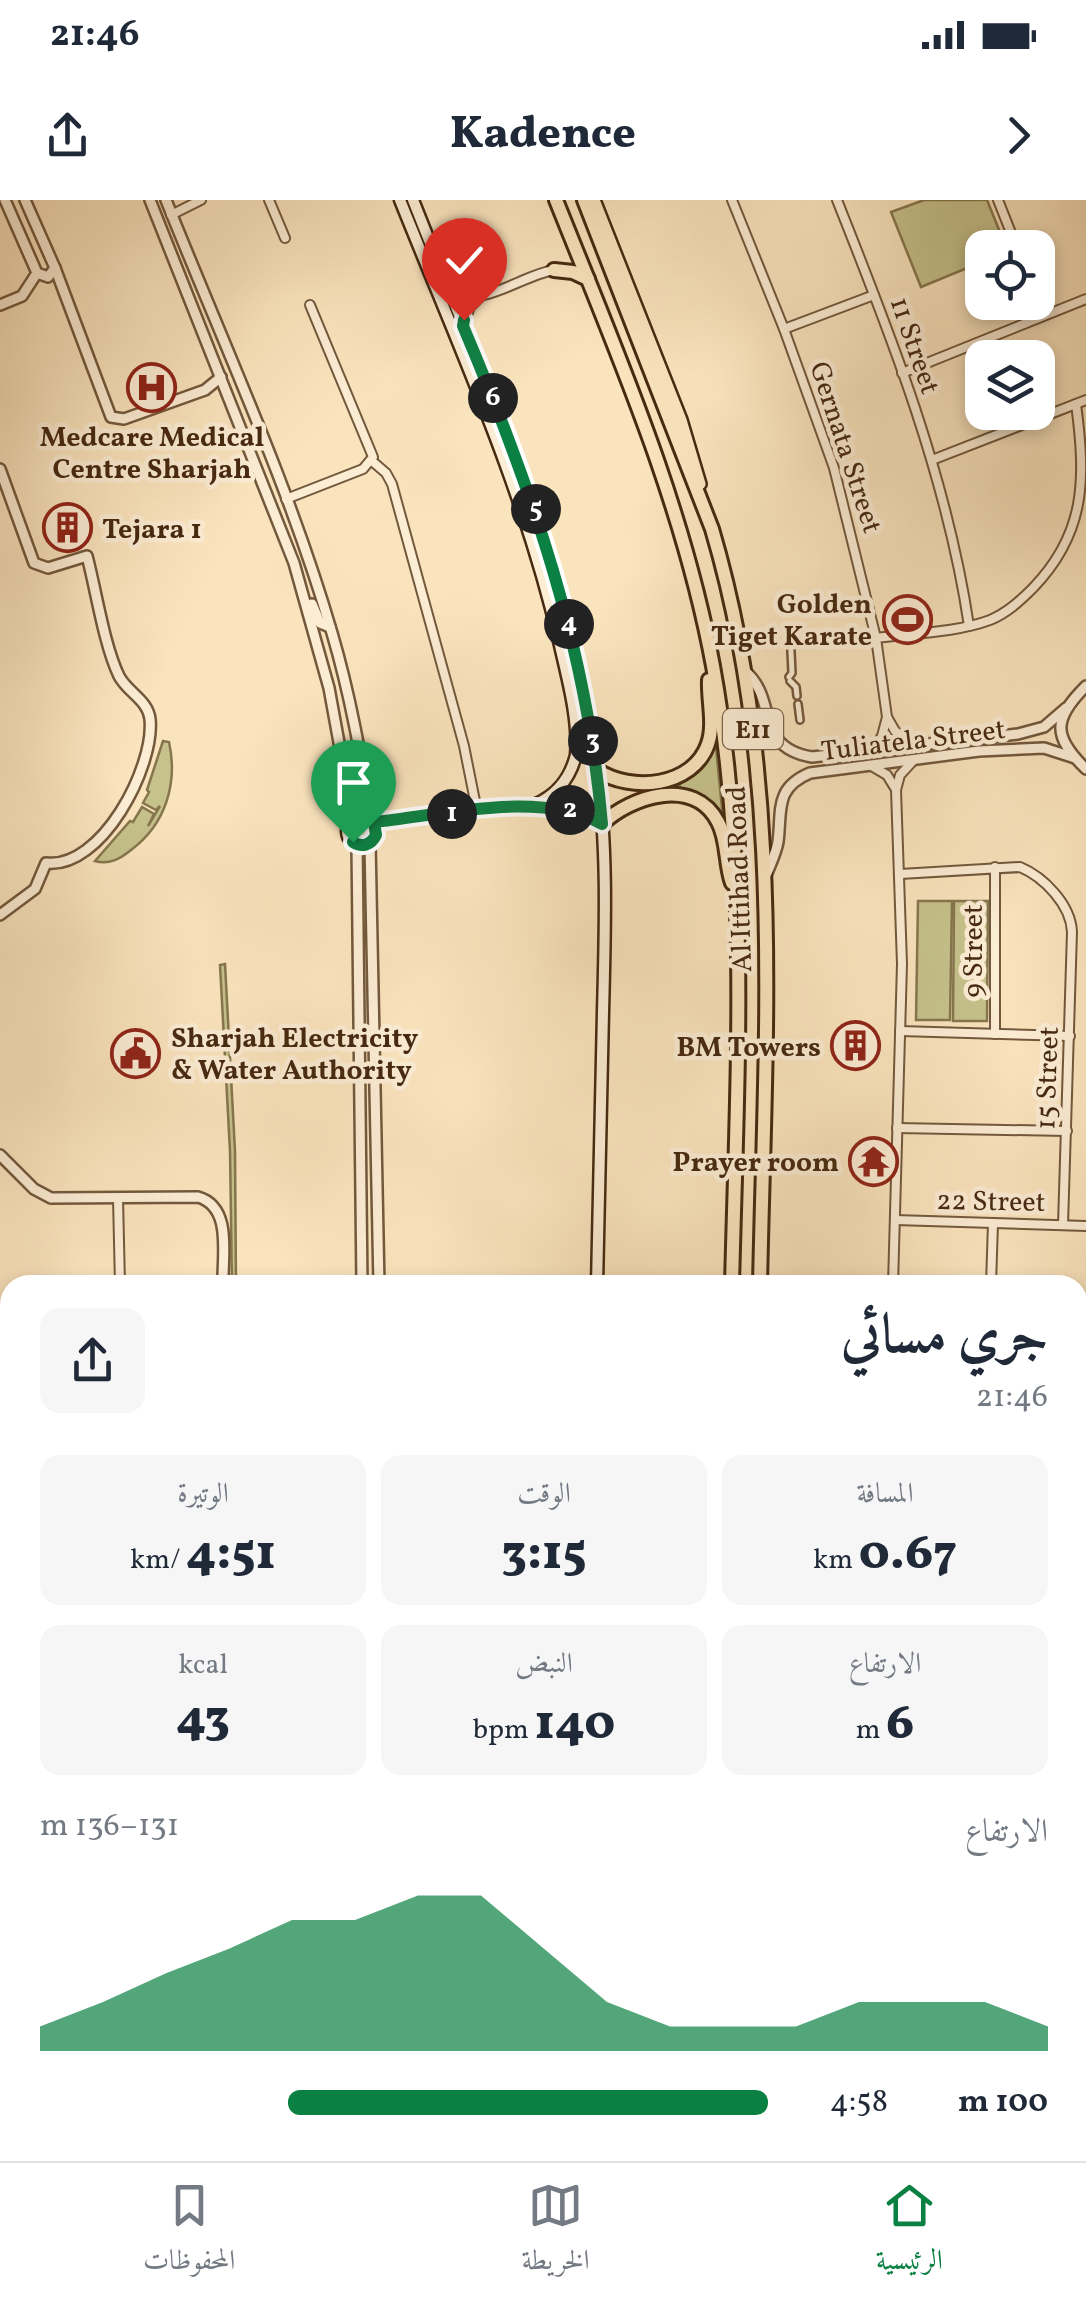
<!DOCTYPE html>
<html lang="ar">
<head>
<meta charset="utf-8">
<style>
  body { margin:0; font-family:Vollkorn,Amiri,serif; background:#f6f6f7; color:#1f2937; direction:rtl; height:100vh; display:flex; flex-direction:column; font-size:38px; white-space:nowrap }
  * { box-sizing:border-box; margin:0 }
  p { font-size:32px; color:#747a83 }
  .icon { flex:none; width:55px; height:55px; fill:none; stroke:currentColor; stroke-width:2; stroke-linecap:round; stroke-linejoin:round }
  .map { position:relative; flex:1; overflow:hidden; direction:ltr }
  .panel { position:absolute; left:0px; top:1075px; width:1088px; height:888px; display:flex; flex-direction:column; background:#fff; border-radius:30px 30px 0 0; box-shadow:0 5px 15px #0003; direction:rtl }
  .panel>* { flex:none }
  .tools { position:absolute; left:965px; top:30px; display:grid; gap:20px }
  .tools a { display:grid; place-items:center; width:90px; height:90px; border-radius:20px; background:#fff; box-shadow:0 5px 15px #0003; font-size:50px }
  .pin { position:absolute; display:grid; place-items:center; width:85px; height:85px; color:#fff; margin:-102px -42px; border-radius:50% 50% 50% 0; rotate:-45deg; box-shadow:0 0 10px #0007 }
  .pin .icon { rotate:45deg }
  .km { position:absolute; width:50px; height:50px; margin:-25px; border-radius:50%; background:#222; color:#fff; font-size:28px; line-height:50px; text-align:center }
  .round { display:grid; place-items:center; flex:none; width:105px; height:105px; border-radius:20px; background:#f6f6f7 }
  .headline { display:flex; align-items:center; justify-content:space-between; height:170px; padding:0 40px }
  h1 { font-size:55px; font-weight:800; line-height:75px }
  .metrics { display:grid; grid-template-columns:repeat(3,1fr); gap:15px; height:170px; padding:10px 40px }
  .metrics div { display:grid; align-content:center; border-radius:20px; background:#f6f6f7; text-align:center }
  .metrics b { font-size:50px; font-weight:800 }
  .metrics small { font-size:28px; font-weight:400 }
  .metrics p { font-size:28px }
  .chart { height:280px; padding:20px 40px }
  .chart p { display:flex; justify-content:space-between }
  .chart svg { width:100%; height:180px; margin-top:10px; fill:#0b8043; opacity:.7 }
  ul { padding:0 40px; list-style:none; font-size:32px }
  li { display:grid; grid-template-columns:160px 120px 1fr; align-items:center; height:75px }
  li i { height:25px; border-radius:12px; background:#0b8043 }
  .status { display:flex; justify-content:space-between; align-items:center; height:70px; padding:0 50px; background:#fff; direction:ltr }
  .status svg { height:28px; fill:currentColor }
  header { display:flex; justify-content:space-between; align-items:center; height:130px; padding:0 40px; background:#fff; font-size:45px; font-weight:800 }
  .tabs { display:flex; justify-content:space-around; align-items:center; height:140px; border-top:2px solid #e0e1e3; background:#fff; font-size:28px; color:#747a83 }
  .tabs a { display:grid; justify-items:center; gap:5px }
  .tabs .on { color:#0b8043 }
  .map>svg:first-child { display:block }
</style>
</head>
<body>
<div class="status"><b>21:46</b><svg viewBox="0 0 49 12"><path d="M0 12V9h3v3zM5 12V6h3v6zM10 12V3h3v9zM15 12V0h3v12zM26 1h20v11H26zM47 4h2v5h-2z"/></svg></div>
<header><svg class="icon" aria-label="forward" viewBox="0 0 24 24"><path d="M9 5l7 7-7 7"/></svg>Kadence<svg class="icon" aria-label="share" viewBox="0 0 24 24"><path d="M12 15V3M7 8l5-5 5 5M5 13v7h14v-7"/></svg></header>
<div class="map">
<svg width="1086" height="1961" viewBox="0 0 1086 1961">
  <rect width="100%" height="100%" fill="#fae4be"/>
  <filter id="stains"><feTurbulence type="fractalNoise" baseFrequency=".002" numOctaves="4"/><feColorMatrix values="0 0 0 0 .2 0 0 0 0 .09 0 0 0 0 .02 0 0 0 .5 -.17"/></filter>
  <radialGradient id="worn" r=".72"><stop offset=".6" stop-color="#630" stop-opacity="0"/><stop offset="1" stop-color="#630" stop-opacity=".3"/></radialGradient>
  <g fill="#c6c28c" stroke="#86764e" stroke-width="2.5">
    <polygon points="924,0 987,0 1006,47 982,48 982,62 921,87 891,12"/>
    <path d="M163,541L169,542C178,583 166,624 131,650C120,659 109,665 95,661L130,621L133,622L142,607L154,614L148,626L160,606L156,610L143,603L149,592L147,590Z"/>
    <polygon points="715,545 716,547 723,619 703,597 680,589 679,582 702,568"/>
    <polygon points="918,701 952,701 950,820 916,820"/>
    <polygon points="954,701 988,701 987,821 953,821"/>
    <polygon points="225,764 235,951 236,1085 232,1085 230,951 220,765"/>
  </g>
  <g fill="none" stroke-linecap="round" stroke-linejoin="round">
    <defs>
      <g id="pedestrian">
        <polyline points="789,477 792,473 790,431"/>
        <polyline points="790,481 796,487 797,496"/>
        <polyline points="798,504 800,520"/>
      </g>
      <g id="minor">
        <polyline points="269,0 285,38"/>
        <polyline points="732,0 784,129 834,268 876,438 887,517 895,531 913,545"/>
        <path d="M837,0C892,138 947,278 969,426"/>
        <polyline points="998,0 1017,48"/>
        <polyline points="171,15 201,0"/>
        <path d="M449,91C484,109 519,76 554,70"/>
        <polyline points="1038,99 1044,115"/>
        <polyline points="463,126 470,107 480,97"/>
        <polyline points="784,129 874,95"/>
        <polyline points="902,173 1086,99"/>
        <polyline points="932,260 1086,200"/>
        <polyline points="372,261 386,273 392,284 464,546 477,611"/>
        <polyline points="286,299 363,269 373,257 310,105"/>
        <path d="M876,438C912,433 955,433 990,420C1007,413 1020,401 1033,388C1086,333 1086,279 1076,204"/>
        <polyline points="874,549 882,536 887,517"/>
        <polyline points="870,565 887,575 895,588"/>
        <path d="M900,674L1020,667C1044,677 1071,705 1072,732L1063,1025"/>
        <polyline points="900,831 1070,836"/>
        <polyline points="995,834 995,667"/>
        <polyline points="897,928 1067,931"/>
        <polyline points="118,998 120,1085"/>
        <polyline points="895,1020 1086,1026"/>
        <polyline points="893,1085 902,764 896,590 900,575 913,561"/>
        <polyline points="991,1085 993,1023"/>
        <polyline points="1078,1117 1086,1117"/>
        <polyline points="1078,1204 1086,1204"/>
        <polyline points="0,1259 10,1270"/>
        <polyline points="1078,1497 1086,1499"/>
        <polyline points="1078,1572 1086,1560"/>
        <polyline points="1078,1833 1086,1827"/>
      </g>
      <g id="tertiary">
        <polyline points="5,0 37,73 48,77 55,68"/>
        <polyline points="25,0 55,68 111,217 124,219 205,190 221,177"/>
        <polyline points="150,0 294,363 329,488 353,619"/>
        <path d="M166,0C223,143 289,285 332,433C350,494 361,556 371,619"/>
        <polyline points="0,105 22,96 37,73"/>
        <path d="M0,269L34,363L48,368L87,356C96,390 104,445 119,476C127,492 148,500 150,519C155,567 101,670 46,663L35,689L0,715"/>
        <polyline points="312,404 320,423 330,427"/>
        <path d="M745,471C779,500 753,547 812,557L1018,534L1044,527L1066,508"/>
        <path d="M1086,486C1053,519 1052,536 1086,569"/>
        <polyline points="370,643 379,1085"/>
        <polyline points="357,644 362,1085"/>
        <path d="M767,673C771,663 776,653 778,642C782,611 774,588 810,573L979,551L1044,548L1075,558"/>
        <path d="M0,955L34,989L51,998L198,997C233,1007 222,1056 223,1085"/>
        <polyline points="0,1634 0,1682"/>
        <polyline points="0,1760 10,1716"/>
      </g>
      <g id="secondary">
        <path d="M400,0C458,145 524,289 559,441C567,477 579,518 576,555C570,579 557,595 534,605"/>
        <path d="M413,0C487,188 571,366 597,569C608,649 605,731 603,812C601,903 599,994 597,1085"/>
        <circle cx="362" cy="631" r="15"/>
        <path d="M374,623C443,615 540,589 602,624"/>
        <polyline points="0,1497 10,1508"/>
        <polyline points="0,1598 10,1597"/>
        <polyline points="1078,1774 1086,1764"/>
        <polyline points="1078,1801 1086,1791"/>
        <polyline points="246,1952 251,1961"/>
        <polyline points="275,1952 283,1961"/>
        <polyline points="634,1961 676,1952"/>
        <polyline points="725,1961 762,1952"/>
      </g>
      <polyline id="primary" points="594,0 681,220 700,284"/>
      <g id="motorway">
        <path d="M556,0C617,153 683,303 713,466C750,670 737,878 732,1085"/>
        <path d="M584,0L712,329C785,576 765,831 760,1085"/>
        <polyline points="554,70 573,72 588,79"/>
        <path d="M597,570C631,593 693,587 708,544C715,524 708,501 709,480"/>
        <path d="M602,624C631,596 694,576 718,622C728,640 725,664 732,683"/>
        <polyline points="1078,1722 1086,1718"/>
        <polyline points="1078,1825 1086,1815"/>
        <polyline points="231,1952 234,1961"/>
        <polyline points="794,1952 798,1961"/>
        <polyline points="823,1952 826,1961"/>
        <polyline points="912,1961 920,1952"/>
      </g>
    </defs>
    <use href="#pedestrian" stroke="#73583c" stroke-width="10"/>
    <use href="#minor" stroke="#73583c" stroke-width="12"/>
    <use href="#tertiary" stroke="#73583c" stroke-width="14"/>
    <use href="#secondary" stroke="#462910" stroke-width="15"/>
    <use href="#primary" stroke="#462910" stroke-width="16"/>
    <use href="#motorway" stroke="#462910" stroke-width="18"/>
    <use href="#pedestrian" stroke="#fcedd5" stroke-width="5"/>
    <use href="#minor" stroke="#fcedd5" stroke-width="8"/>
    <use href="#tertiary" stroke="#fcedd5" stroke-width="9"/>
    <use href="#secondary" stroke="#fcedd5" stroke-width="10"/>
    <use href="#primary" stroke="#fae4be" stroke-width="11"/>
    <use href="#motorway" stroke="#fae4be" stroke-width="12"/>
  </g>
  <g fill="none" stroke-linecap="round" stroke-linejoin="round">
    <defs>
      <path id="route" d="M353,642C362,648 371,645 376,635L374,622C443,615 541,590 602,624C587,447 532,289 463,126L464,120"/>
    </defs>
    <use href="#route" stroke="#fff" stroke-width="20"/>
    <use href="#route" stroke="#0b8043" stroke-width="12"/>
  </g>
  <defs>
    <symbol id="hospital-ring" viewBox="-11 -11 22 22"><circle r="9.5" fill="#fcedd5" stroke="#8f2418" stroke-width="1.5"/><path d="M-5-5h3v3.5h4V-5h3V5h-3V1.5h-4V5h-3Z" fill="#8f2418"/></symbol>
    <symbol id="building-ring" viewBox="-11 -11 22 22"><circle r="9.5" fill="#fcedd5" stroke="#8f2418" stroke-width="1.5"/><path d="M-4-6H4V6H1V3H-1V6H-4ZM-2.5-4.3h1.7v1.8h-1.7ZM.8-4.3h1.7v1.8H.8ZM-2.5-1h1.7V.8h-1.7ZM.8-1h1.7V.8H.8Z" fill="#8f2418"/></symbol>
    <symbol id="stadium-ring" viewBox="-11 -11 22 22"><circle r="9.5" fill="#fcedd5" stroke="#8f2418" stroke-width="1.5"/><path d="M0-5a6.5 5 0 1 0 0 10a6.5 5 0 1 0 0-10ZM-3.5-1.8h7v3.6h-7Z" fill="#8f2418"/></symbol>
    <symbol id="civic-ring" viewBox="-11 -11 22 22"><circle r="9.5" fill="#fcedd5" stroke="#8f2418" stroke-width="1.5"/><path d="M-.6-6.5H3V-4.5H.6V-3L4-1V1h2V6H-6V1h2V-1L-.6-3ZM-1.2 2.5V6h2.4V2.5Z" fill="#8f2418"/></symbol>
    <symbol id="temple-ring" viewBox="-11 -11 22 22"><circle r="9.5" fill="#fcedd5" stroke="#8f2418" stroke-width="1.5"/><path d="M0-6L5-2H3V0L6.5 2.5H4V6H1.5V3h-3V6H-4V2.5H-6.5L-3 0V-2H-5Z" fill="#8f2418"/></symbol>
  </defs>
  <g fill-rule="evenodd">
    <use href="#hospital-ring" x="124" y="160" width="55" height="55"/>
    <use href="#building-ring" x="40" y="300" width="55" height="55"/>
    <use href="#stadium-ring" x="880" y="392" width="55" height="55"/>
    <use href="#building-ring" x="828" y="818" width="55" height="55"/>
    <use href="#civic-ring" x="108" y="826" width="55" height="55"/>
    <use href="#temple-ring" x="846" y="934" width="55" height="55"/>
  </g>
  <g text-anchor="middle" stroke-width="9" stroke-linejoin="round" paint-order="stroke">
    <rect fill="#fcedd5" stroke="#7d644b" stroke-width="2.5" x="723" y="509" width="60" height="40" rx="8"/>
    <g font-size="25" font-weight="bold" fill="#462910">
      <text x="753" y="538">E11</text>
    </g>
    <g font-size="28" fill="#462910" stroke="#fcedd5">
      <text transform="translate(916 145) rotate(71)" y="10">11 Street</text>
      <text transform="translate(847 247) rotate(72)" y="10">Gernata Street</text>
      <text transform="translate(913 539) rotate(-7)" y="10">Tuliatela Street</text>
      <text transform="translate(738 679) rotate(-92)" y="10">Al Ittihad Road</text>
      <text transform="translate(972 751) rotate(-90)" y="10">9 Street</text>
      <text transform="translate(1046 878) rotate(-88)" y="10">15 Street</text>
      <text transform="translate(991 1000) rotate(1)" y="10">22 Street</text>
    </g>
    <g font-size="28" font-weight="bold" fill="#462910" stroke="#fcedd5" text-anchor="end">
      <text x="152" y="246" text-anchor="middle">Medcare Medical<tspan x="152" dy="32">Centre Sharjah</tspan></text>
      <text x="102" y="338" text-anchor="start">Tejara 1</text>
      <text x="872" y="413">Golden<tspan x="872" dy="32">Tiget Karate</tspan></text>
      <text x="171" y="847" text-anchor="start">Sharjah Electricity<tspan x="171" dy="32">&amp; Water Authority</tspan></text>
      <text x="821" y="856">BM Towers</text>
      <text x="839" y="971">Prayer room</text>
    </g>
  </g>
  <rect width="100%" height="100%" filter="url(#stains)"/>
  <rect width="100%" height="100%" fill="url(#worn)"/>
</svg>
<div class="tools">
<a><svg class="icon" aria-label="locate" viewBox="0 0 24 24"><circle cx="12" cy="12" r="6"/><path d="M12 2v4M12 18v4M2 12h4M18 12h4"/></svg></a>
<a><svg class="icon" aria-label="layers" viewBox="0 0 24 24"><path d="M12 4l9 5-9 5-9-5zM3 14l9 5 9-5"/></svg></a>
</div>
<div class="pin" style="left:353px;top:642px;background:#1e9e55"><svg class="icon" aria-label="arrive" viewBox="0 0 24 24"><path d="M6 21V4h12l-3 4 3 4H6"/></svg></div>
<div class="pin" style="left:464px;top:120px;background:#d93025"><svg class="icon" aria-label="check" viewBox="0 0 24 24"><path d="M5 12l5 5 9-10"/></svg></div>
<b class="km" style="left:452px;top:614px">1</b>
<b class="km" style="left:570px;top:610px">2</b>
<b class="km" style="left:593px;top:541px">3</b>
<b class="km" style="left:569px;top:424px">4</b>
<b class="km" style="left:536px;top:309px">5</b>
<b class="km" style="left:493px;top:198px">6</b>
<section class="panel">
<div class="headline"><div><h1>جري مسائي</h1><p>21:46</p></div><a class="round"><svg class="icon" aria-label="share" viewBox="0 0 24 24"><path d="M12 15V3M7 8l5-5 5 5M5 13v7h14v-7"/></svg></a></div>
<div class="metrics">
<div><p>المسافة</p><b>0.67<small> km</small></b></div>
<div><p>الوقت</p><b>3:15</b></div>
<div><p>الوتيرة</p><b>4:51<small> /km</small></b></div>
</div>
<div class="metrics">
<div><p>الارتفاع</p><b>6<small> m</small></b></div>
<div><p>النبض</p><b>140<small> bpm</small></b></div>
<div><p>kcal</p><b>43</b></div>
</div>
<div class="chart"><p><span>الارتفاع</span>131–136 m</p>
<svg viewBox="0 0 160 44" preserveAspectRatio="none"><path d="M0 44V38L10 32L20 25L30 19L40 12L50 12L60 6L70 6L80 19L90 32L100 38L110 38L120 38L130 32L140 32L150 32L160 38V44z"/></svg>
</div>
<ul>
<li><b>100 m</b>4:58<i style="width:66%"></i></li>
</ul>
</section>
</div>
<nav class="tabs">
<a class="on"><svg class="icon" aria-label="home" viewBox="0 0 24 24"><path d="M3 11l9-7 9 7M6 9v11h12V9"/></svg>الرئيسية</a>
<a><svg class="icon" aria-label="map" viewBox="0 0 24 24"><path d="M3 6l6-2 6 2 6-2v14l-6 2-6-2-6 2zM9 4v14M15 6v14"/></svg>الخريطة</a>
<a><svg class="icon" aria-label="saved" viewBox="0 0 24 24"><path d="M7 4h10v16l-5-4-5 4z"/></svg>المحفوظات</a>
</nav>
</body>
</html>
